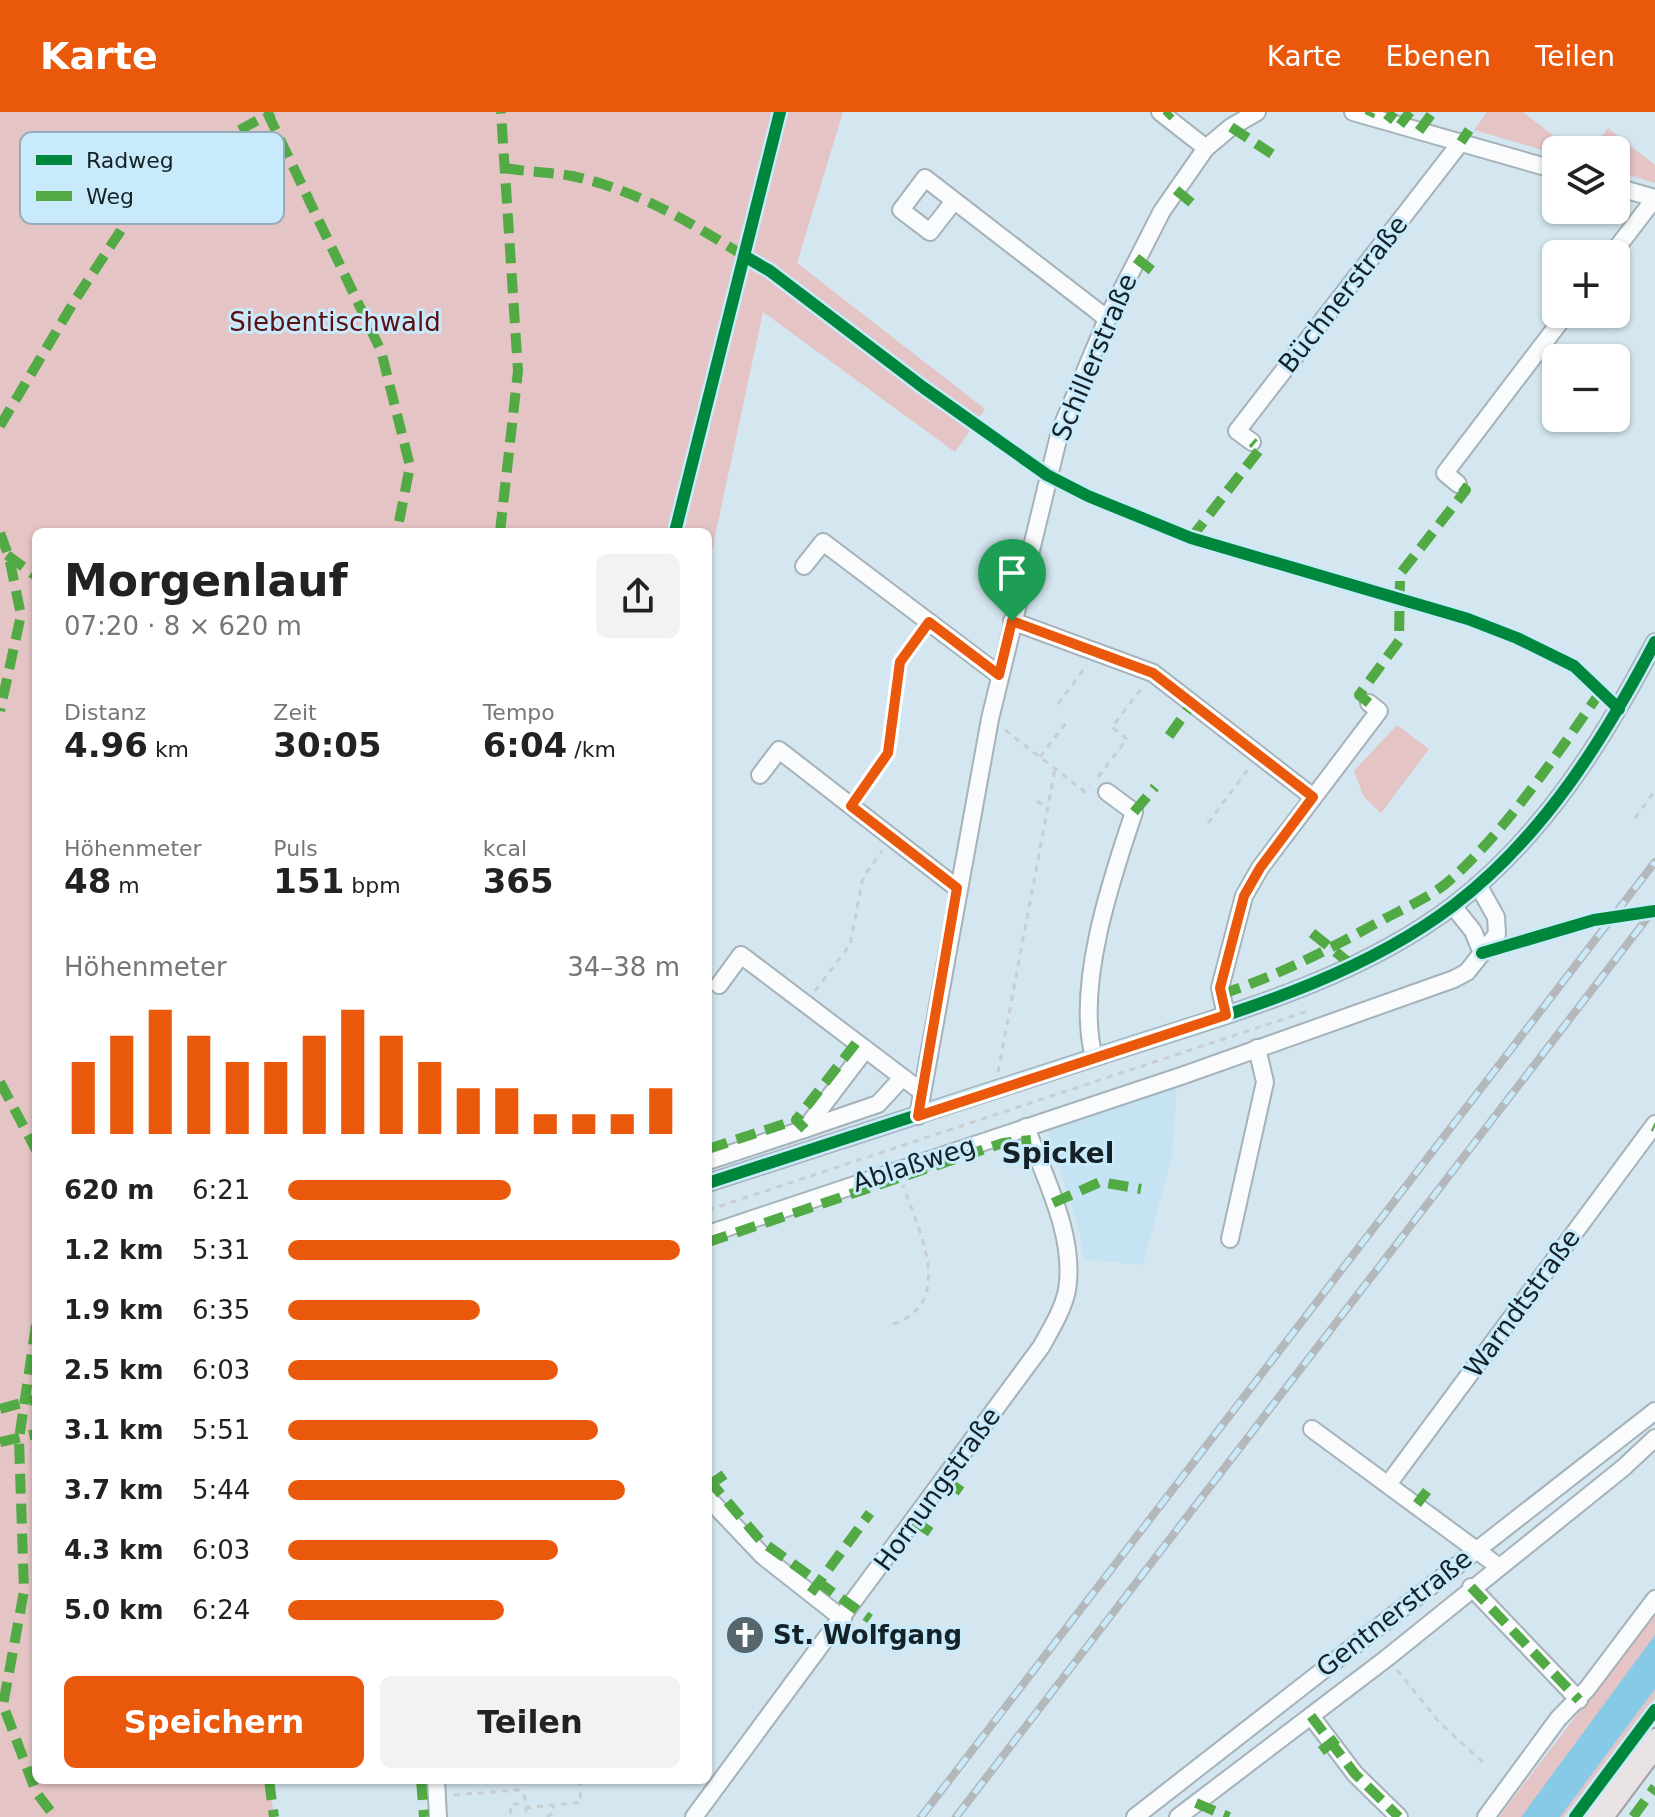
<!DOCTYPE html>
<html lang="de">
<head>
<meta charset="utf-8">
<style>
  body { margin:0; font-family:"DejaVu Sans",sans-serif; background:#f2f2f2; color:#222; height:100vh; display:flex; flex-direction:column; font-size:30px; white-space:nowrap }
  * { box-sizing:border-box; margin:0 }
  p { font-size:26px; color:#767676 }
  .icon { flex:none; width:44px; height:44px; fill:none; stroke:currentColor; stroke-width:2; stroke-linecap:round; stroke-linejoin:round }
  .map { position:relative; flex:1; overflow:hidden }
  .drawer { position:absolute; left:32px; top:416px; width:680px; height:1256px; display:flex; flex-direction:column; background:#fff; border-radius:12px; box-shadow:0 2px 6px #0004 }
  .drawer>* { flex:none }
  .controls { position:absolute; left:1542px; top:24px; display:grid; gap:16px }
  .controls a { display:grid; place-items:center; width:88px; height:88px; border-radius:12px; background:#fff; box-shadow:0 2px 6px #0004; font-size:40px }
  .pin { position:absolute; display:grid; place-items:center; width:68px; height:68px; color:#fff; margin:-82px -34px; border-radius:50% 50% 50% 0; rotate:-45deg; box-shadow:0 0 8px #0007 }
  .pin .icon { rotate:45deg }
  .round { display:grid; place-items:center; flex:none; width:84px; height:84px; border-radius:12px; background:#f2f2f2 }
  .summary { display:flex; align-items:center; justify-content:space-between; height:136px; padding:0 32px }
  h1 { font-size:44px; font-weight:700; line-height:60px }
  .metrics { display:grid; grid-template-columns:repeat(3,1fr); gap:12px; height:136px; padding:8px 32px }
  .metrics div { display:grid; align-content:center }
  .metrics b { font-size:34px; font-weight:700 }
  .metrics small { font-size:22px; font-weight:400 }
  .metrics p { font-size:22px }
  .chart { height:224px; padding:16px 32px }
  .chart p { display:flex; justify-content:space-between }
  .chart svg { width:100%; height:144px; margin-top:8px; stroke:#ea580c; stroke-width:6 }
  .button { display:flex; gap:16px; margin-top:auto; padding:16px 32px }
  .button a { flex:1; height:92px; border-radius:12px; background:#ea580c; color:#fff; font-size:32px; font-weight:700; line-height:92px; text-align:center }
  .button a+a { background:#f2f2f2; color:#222 }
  ul { padding:0 32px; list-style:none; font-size:26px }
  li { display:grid; grid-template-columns:128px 96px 1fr; align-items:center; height:60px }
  li i { height:20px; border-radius:10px; background:#ea580c }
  header { display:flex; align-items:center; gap:48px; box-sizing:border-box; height:112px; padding:0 40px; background:#ea580c; color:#fff }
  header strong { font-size:38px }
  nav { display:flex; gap:44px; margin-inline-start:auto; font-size:28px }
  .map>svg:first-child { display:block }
</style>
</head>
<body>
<header>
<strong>Karte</strong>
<nav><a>Karte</a><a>Ebenen</a><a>Teilen</a></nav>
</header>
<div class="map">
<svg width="1655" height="1705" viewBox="0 0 1655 1705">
  <rect width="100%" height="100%" fill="#d4e6ef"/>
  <polygon fill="#c5e3f2" points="1177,973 1172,1043 1143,1153 1083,1147 1080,1122 1048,1019"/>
  <g fill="#e4c4c5">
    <polygon points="0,0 843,0 797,151 985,297 955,340 763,200 708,457 708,420 36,420 36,1668 269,1668 274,1705 0,1705"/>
    <polygon points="1487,0 1523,0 1559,28 1550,40 1474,18"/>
    <polygon points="1608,16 1655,53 1655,71 1616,59 1616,38 1591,38"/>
    <polygon points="1397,613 1429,637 1381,701 1364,685 1354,659"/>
    <polygon points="1655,1500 1655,1586 1564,1705 1499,1705"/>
  </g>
  <polygon fill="#86cae8" points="1655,1523 1655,1577 1560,1705 1521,1705"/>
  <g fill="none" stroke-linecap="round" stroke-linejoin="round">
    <defs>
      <g id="minor">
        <polyline points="1160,0 1206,36"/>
        <polyline points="1353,0 1556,58"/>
        <polyline points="954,89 930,120 901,98 925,66 1096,198 1107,207"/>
        <polyline points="1612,142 1655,86 1616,75"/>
        <polyline points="1252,330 1237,319 1461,30"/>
        <polyline points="1458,372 1445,361 1566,202"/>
        <polyline points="804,454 823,430 999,563"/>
        <polyline points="1012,509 1153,561 1313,685"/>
        <polyline points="760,663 779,638 957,776"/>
        <polyline points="1453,794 1473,819 1482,841"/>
        <polyline points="719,873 741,843 922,980"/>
        <polyline points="1226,903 1220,876 1244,784 1260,756 1379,599 1369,591"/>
        <path d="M1094,945C1075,875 1111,768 1134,700L1107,680"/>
        <polyline points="918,1004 990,607 1060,319 1107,207 1162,99 1206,36 1231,15 1257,0"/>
        <polyline points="805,1017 878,992 902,966"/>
        <polyline points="708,1049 805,1017 865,938"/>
        <path d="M708,1071C839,1029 969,986 1099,944C1220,904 1352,871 1454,793C1543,725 1604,627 1655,530"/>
        <polyline points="708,1122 1184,963 1454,867 1467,860 1497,822 1496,805 1478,773"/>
        <polyline points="1230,1127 1265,970 1257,936"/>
        <polyline points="1312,1317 1498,1454"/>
        <polyline points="1389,1371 1655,1012"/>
        <polyline points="708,1386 763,1444 843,1507"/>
        <polyline points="1471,1475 1579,1588"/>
        <polyline points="1311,1604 1355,1662 1399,1705"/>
        <polyline points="436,1668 438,1705"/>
        <path d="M694,1705L1041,1235C1051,1217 1063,1198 1067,1178C1076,1124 1044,1065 1026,1015"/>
        <polyline points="1135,1705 1655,1299"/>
        <polyline points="1178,1705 1387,1546 1623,1356 1655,1326"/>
        <polyline points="1486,1705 1558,1607 1587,1577 1655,1487"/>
      </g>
      <polyline id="primary" points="1599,1705 1655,1630"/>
    </defs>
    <use href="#minor" stroke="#a5b2b9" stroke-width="20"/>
    <use href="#primary" stroke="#a49da1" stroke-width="30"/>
    <g stroke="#c9ced1" stroke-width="3" stroke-dasharray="6 6" stroke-linecap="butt">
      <polyline points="1058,592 1087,553"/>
      <polyline points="1005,618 1085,680 1090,674"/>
      <polyline points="1040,645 1066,611"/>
      <polyline points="1098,665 1127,627 1112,615 1144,573"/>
      <polyline points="861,680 888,641 900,553 920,523"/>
      <polyline points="1037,689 1045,695"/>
      <polyline points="1635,706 1655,679"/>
      <polyline points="1208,711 1249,656"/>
      <polyline points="815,879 850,833 863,765 882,739"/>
      <polyline points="998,960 1055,657"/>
      <polyline points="708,1098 1311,898"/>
      <path d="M893,1212C957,1190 918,1117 903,1073"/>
      <polyline points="1397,1558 1439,1610 1487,1654"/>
      <polyline points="454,1683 518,1678 524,1682 527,1705"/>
      <polyline points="525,1696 581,1690 579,1668"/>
      <polyline points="511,1702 510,1693 525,1690"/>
      <polyline points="547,1705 554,1700 553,1693"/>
    </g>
    <use href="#minor" stroke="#f9fbfd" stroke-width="16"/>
    <use href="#primary" stroke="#e9e3e3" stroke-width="26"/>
    <defs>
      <g id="rail">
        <polyline points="921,1705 1655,750"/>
        <polyline points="956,1705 1655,796"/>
      </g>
    </defs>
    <use href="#rail" stroke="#b4b8ba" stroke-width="8"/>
    <use href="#rail" stroke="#c9eafa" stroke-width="5" stroke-dasharray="15" stroke-linecap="butt"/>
    <g stroke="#51aa44" stroke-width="10" stroke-dasharray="20 10" stroke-linecap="butt">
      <polyline points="267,0 381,239 410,354 397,420"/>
      <polyline points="1369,4 1371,0"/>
      <polyline points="1166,5 1171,0"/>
      <polyline points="1387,9 1394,0"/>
      <polyline points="1400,13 1410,0"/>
      <polyline points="1231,15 1272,42"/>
      <polyline points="1419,19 1433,0"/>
      <polyline points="1461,30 1469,18"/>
      <path d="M504,56C527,60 550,60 572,64C638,78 693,112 749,147"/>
      <polyline points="1176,78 1199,97"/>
      <polyline points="1136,146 1158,163"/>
      <polyline points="0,314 75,188 158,62 273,0"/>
      <polyline points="500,420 518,259 501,0"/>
      <polyline points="0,421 9,445 21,503 0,599"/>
      <polyline points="1191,426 1260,337 1252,330"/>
      <polyline points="7,443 36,464"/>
      <polyline points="1369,591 1359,583 1399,529 1400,462 1466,378 1458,372"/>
      <polyline points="1169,624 1192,592"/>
      <polyline points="1134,700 1155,675"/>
      <polyline points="1312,821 1352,853"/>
      <path d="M1221,882C1279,864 1333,835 1386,806C1407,795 1432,784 1449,769C1507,718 1557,642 1601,579"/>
      <polyline points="0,970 36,1038"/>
      <polyline points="1653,1014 1655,1015"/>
      <polyline points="805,1017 796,1008 856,931"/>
      <polyline points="708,1037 796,1008"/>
      <polyline points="1053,1091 1100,1070 1141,1077"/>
      <polyline points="708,1130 1003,1031 1031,1028"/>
      <polyline points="36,1213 19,1327 24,1479 3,1593 36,1680 55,1705"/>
      <polyline points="0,1297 36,1287"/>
      <polyline points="0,1330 36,1322"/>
      <polyline points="708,1367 761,1429 870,1507"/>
      <polyline points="945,1368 964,1381"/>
      <polyline points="708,1374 727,1361"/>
      <polyline points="1417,1392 1427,1379"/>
      <polyline points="914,1409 935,1423"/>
      <polyline points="1471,1475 1579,1588"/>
      <polyline points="811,1481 870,1401"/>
      <polyline points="1311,1604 1355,1662 1399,1705"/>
      <polyline points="1321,1639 1343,1622"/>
      <polyline points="269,1668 274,1705"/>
      <polyline points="421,1668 424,1705"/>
      <polyline points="1196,1691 1229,1705"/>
      <polyline points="1633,1705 1655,1675"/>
    </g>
    <defs>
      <g id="cycleway">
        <polyline points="746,145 770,159 924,276 1047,363 1088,384 1191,426 1468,507 1517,526 1574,554 1619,597"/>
        <polyline points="675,420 780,0"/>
        <polyline points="1482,841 1594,808 1655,799"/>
        <path d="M708,1071C839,1029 969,986 1099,944C1220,904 1352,871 1454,793C1543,725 1604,627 1655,530"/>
        <polyline points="1575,1705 1655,1598"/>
      </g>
    </defs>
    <use href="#cycleway" stroke="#c9eafa" stroke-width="17"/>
    <use href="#cycleway" stroke="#00873e" stroke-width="12"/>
  </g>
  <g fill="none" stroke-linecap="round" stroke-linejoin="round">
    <defs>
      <polygon id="route" points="1012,509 1153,561 1313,685 1260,756 1244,784 1220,876 1226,903 918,1004 957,776 851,694 888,641 900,550 929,510 999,563"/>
    </defs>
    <use href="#route" stroke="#fff" stroke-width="16"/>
    <use href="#route" stroke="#ea580c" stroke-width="10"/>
  </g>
  <defs>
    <symbol id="church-disc" viewBox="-11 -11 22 22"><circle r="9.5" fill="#57666c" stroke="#c9eafa"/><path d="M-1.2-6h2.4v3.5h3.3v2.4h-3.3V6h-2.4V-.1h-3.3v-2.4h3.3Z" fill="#fff"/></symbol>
  </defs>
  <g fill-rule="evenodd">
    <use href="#church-disc" x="723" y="1501" width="44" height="44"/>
  </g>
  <g text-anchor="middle" stroke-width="6" stroke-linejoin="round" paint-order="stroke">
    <g font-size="26" fill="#142126" stroke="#c9eafa">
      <text transform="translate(1343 182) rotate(-52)" y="9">Büchnerstraße</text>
      <text transform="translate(1094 245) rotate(-67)" y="9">Schillerstraße</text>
      <text transform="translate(914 1052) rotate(-18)" y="9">Ablaßweg</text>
      <text transform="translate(1522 1191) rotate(-54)" y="9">Warndtstraße</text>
      <text transform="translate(937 1377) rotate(-54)" y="9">Hornungstraße</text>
      <text transform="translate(1394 1501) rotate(-38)" y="9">Gentnerstraße</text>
    </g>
    <g font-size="26" fill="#5a1013" stroke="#c9eafa">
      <text x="335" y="219">Siebentischwald</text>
    </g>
    <g font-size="26" font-weight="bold" fill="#142126" stroke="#c9eafa" text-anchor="start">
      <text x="773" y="1532">St. Wolfgang</text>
    </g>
    <g font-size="28" font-weight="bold" fill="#142126" stroke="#c9eafa">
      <text x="1058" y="1051">Spickel</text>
    </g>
  </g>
  <rect x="20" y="20" width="264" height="92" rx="12" fill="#c9eafa" stroke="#93aeba" stroke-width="2"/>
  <rect x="36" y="43" width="36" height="10" fill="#00873e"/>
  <rect x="36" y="79" width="36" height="10" fill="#51aa44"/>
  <g font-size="22" fill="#142126">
    <text x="86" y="56">Radweg</text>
    <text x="86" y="92">Weg</text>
  </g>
</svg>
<div class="controls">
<a><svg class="icon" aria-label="layers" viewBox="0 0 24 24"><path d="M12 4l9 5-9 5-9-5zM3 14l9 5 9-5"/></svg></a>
<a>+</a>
<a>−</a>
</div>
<div class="pin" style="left:1012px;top:509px;background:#1e9e55"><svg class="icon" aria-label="arrive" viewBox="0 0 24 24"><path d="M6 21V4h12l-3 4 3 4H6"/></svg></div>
<section class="drawer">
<div class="summary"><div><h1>Morgenlauf</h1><p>07:20 · 8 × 620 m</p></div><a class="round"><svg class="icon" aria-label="share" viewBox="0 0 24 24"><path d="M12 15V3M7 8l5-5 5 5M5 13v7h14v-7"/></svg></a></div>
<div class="metrics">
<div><p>Distanz</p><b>4.96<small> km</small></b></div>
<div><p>Zeit</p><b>30:05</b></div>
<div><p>Tempo</p><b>6:04<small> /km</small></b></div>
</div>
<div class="metrics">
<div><p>Höhenmeter</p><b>48<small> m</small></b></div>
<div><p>Puls</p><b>151<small> bpm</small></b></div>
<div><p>kcal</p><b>365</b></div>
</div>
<div class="chart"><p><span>Höhenmeter</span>34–38 m</p>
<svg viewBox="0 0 160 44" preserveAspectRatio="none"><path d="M5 44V22M15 44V14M25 44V6M35 44V14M45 44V22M55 44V22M65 44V14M75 44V6M85 44V14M95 44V22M105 44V30M115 44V30M125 44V38M135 44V38M145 44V38M155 44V30"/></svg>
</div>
<ul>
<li><b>620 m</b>6:21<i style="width:57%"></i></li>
<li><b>1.2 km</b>5:31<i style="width:100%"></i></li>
<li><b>1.9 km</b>6:35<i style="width:49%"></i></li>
<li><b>2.5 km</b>6:03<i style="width:69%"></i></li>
<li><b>3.1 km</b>5:51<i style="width:79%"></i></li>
<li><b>3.7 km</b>5:44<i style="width:86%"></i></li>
<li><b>4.3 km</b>6:03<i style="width:69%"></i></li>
<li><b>5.0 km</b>6:24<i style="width:55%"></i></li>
</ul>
<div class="button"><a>Speichern</a><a>Teilen</a></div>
</section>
</div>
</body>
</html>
